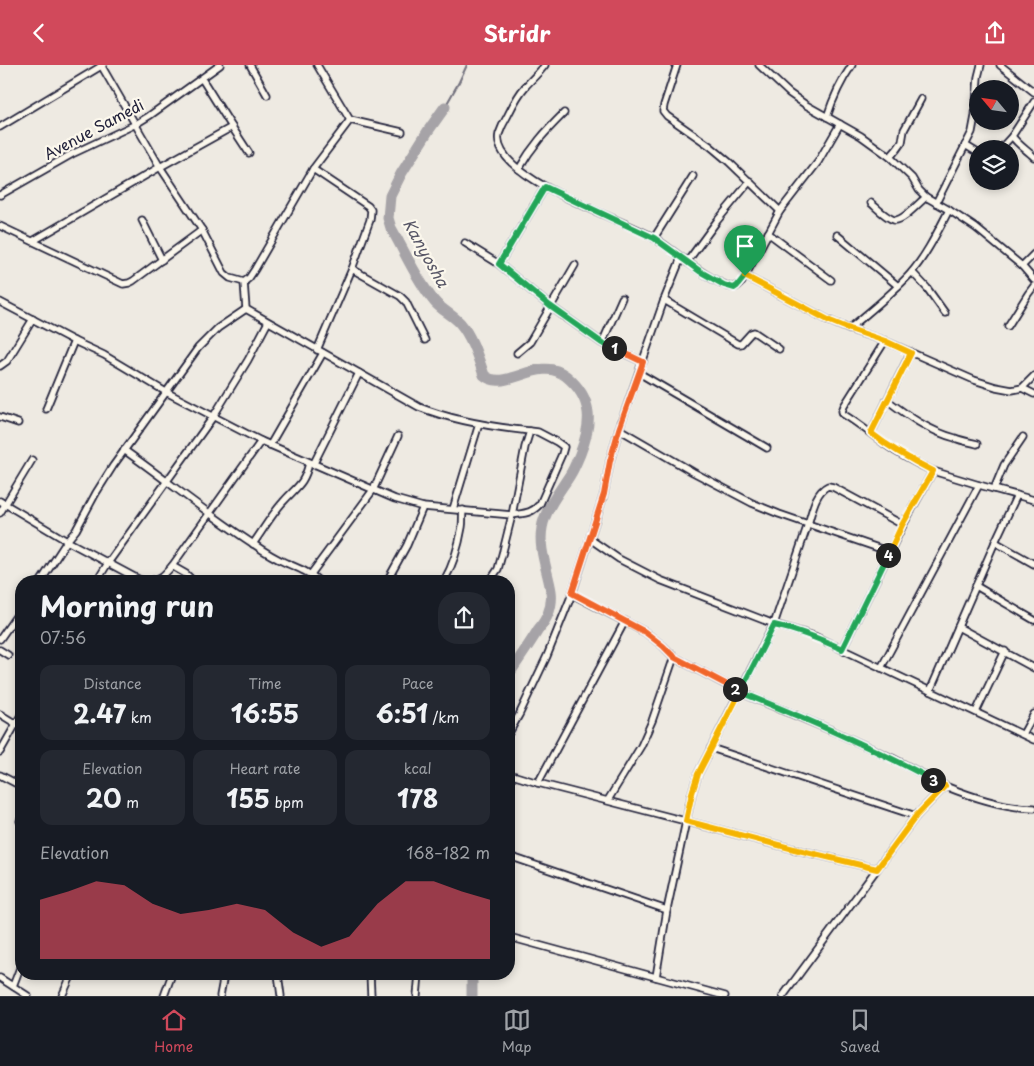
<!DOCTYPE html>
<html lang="en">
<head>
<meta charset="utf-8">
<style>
  body { margin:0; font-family:"Playpen Sans",sans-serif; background:#242831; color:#f1f3f6; height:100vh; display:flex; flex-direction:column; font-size:19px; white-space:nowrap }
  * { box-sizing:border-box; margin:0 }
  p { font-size:16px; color:#9ea1a6 }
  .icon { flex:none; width:28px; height:28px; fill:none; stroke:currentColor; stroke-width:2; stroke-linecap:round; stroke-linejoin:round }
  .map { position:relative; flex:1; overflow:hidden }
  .drawer { position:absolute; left:15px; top:510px; width:500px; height:405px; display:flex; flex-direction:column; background:#171b24; border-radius:20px; box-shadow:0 2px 8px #0003 }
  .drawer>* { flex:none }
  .needle { width:32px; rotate:299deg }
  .controls { position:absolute; left:969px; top:15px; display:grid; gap:10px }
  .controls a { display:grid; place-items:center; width:50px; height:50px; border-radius:50%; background:#171b24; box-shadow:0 2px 8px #0003; font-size:25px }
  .pin { position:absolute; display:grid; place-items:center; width:42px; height:42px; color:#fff; margin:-51px -21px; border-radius:50% 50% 50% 0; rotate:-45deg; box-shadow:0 0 5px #0007 }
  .pin .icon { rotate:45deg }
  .km { position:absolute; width:25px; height:25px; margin:-12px; border-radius:50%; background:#222; color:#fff; font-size:14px; line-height:25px; text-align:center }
  .round { display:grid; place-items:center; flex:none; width:52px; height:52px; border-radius:20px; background:#242831 }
  .summary { display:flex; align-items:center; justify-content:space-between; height:85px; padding:0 25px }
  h1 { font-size:28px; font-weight:700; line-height:38px }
  .metrics { display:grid; grid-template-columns:repeat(3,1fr); gap:8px; height:85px; padding:5px 25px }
  .metrics div { display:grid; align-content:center; border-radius:12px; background:#242831; text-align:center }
  .metrics b { font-size:25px; font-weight:700 }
  .metrics small { font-size:14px; font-weight:400 }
  .metrics p { font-size:14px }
  .chart { height:140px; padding:10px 25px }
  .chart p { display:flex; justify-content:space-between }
  .chart svg { width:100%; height:90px; margin-top:5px; fill:#d1495b; opacity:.7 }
  header { display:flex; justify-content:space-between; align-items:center; height:65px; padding:0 25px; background:#d1495b; color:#fff; font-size:22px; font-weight:700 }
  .tabs { display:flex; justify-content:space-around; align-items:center; height:70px; border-top:1px solid #363941; background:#171b24; font-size:14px; color:#9ea1a6 }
  .tabs a { display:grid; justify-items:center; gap:2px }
  .tabs .on { color:#d1495b }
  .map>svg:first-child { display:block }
</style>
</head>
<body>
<header><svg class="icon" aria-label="back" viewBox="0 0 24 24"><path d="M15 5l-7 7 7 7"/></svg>Stridr<svg class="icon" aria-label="share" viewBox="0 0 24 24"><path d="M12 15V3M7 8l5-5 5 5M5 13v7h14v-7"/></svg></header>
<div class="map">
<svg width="1034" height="931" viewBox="0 0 1034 931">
  <rect width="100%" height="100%" fill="#eeeae2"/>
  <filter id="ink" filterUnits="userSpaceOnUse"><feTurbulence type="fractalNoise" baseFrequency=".02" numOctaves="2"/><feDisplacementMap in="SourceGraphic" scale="10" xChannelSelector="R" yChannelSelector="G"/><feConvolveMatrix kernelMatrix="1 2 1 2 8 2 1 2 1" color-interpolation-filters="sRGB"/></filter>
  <g filter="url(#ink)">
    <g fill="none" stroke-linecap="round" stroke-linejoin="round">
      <polyline stroke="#716f7c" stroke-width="2" points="445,42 459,17 467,0"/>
      <g stroke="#a6a3a7" stroke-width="11">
        <path d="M445,42L428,66L401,109L390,131L388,153L391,163C405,187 416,214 434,236C441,245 452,249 460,258C472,272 478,293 484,310C505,329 539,289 566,311C594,334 592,359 580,389C577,396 574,404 570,410C560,426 545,444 542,463C538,484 548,506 551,526C552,534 551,542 548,549C546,554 542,560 538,565C529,580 519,594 509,609"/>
        <polyline points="472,931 472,909"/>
      </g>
      <defs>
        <g id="street">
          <polyline points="101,0 160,102 202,165 224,208 230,213 244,217"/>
          <polyline points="250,0 267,30"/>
          <polyline points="317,0 350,55 402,67"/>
          <path d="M545,0C539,8 531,15 525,22C517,31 512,42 507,52C504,57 501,63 499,69C489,113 627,155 656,174C677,188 696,206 719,217C723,219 728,222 733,222C737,223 739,219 742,217L780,146L818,97L840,59"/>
          <polyline points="677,0 664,40 663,46 667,51 710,81 729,97 780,146"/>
          <polyline points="759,0 789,28 806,40 861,71 890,92 912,113 919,125 926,132 949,145 976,163 1022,201 1034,215"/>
          <polyline points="1000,0 1034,27"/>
          <polyline points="202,14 232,62 249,88"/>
          <path d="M1034,37L1012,71C1017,79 1027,85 1034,92"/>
          <path d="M827,52C833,33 841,16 852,0"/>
          <polyline points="0,62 103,0"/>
          <polyline points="965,80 978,88"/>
          <polyline points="1000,84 1012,71"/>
          <polyline points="890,92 897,84 902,77 904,65 921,34"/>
          <polyline points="313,104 368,141 371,145 370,155 352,204 317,285"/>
          <path d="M519,104C532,81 545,67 564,48"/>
          <polyline points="0,130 72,89 136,59 149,51 220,0"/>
          <path d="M871,138C877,143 885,152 894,155C902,157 919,138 926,132"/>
          <polyline points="936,138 972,67 975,51 978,12 981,0"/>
          <polyline points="142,155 162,195"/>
          <polyline points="0,161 123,219 129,218 133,216 202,165"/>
          <polyline points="768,168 831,215"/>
          <polyline points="837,170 898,221"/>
          <polyline points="654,173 693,111"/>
          <polyline points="33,176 160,102 232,62"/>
          <polyline points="465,178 499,199 550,241 602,278 643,297"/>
          <polyline points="687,197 717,156 750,116"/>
          <polyline points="499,199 545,122"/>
          <polyline points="1022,201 1034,189"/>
          <polyline points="352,204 400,231 406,237 425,275"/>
          <polyline points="912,207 927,223 945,248"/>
          <polyline points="745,211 830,256 849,264 885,276 974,315 996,322 1012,325 1022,323 1034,311"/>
          <path d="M244,217L246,244L419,342C454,356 492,362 530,366L525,382L512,450L503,486L498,504L490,516"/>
          <polyline points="244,217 249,213 255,204 313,104 350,55"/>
          <polyline points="664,235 738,279 741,279 751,268 754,267 779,284"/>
          <path d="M0,237L74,276L104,290L166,327L261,376L395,434L423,442L512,450C524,448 531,449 540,439L562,389L564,382L557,377L538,367L530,366"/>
          <polyline points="1008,261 1028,229 1034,221"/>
          <path d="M849,264C870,246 892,229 910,209C926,191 938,166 949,145"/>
          <path d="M885,276L844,341L842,346L843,349C858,358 871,369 885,379C900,390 916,398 933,406"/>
          <polyline points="602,278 622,233"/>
          <polyline points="517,288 530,277 575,200"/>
          <polyline points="0,301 7,296 33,254"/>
          <polyline points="639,308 767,383"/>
          <polyline points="1022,323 1034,329"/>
          <path d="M887,335C908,351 929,366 955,373C962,376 970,377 977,379"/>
          <polyline points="46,344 74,276"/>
          <polyline points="0,352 18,358"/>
          <path d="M619,364L693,407L752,438L779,449L808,459C812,447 815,427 828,421L833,422L883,449L903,460L933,406L979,420L1034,435"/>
          <polyline points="871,368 911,287"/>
          <polyline points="270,380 323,288"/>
          <path d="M124,385C168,416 210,451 255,480C265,487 275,493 286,498C298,503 309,507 319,516"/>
          <polyline points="313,400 359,308"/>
          <polyline points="994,424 1004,400 1023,372"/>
          <polyline points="0,436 67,476 140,515 146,516"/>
          <polyline points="453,444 479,359"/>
          <polyline points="0,448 32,395"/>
          <polyline points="590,474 619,494 660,515 774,559 814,571 1034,675"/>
          <polyline points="995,477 1034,499"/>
          <path d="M253,479C263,465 272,449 283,437C297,421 304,420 309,398"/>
          <polyline points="172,501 186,509 193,516"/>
          <polyline points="311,509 373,425 398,371"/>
          <polyline points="41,516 67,476 76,465 96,428 113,401 198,283 218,263 246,244"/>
          <polyline points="97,516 108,498 213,352 248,295 268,257"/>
          <path d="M150,516C160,515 165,509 172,501L261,376"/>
          <polyline points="387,516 407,480 423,442"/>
          <path d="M444,516C453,500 459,480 462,462C463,456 462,451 463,445"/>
          <polyline points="976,521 1034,555"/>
          <polyline points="572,529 645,567 663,581 674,592 740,627 833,666 892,693 945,721"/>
          <polyline points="958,562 1034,603"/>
          <polyline points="0,574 21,544"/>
          <polyline points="842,584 903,460"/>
          <polyline points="0,585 8,590"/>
          <polyline points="881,603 979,420"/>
          <polyline points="930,626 995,477 1017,430"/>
          <polyline points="976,647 1005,586"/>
          <polyline points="0,649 21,662"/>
          <polyline points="509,668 519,650 547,591 572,529 604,429 610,396 619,364 664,235 681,193"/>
          <polyline points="1023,669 1034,649"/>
          <polyline points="711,683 916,751"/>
          <polyline points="0,687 21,650"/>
          <polyline points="509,709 538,718 790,783 877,804"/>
          <polyline points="0,710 21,721"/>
          <polyline points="538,718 625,556"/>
          <polyline points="608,735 641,681 652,656 674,592"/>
          <polyline points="20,756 21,757"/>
          <polyline points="509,791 667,845"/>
          <polyline points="509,872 725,931"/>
          <polyline points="278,909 281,931"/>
          <polyline points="370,909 371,931"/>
          <polyline points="656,912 667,845 692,728 698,709 774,559 808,459 890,487"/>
          <polyline points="0,913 28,931"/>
          <polyline points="13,921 21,900"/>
          <polyline points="62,931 72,909"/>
          <polyline points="164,931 172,909"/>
          <polyline points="220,931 223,915 222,909"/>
          <polyline points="417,931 419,909"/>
          <path d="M783,931L916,751L945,721C972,732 1005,743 1034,743"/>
        </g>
      </defs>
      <use href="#street" stroke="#22223b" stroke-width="9"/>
      <use href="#street" stroke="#fbf7ec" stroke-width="5.5"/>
    </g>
  </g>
  <g fill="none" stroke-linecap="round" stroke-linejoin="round" filter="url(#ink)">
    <defs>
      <polyline id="split-1" points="614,283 602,278 550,241 499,199 545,122 654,173 701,207 724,220 734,223 737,221 745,211"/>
      <polyline id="split-2" points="614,283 643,297 619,364 610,396 604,429 572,528 645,567 663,581 674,592 735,624"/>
      <polyline id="split-3" points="735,624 740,627 698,709 692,728 686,756 790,783 877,804 916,751 945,721 933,715"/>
      <path id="split-4" d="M888,490L842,584C820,574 798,565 774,560L740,627C805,653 870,681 933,715"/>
      <path id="split-5" d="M745,211L830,256L850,264L885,276L911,288L871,368C890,383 911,395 933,406L902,460L888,490"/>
    </defs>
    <use href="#split-1" stroke="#fff" stroke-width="10"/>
    <use href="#split-2" stroke="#fff" stroke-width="10"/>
    <use href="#split-3" stroke="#fff" stroke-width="10"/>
    <use href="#split-4" stroke="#fff" stroke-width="10"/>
    <use href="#split-5" stroke="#fff" stroke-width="10"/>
    <use href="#split-1" stroke="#22a559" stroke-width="6"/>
    <use href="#split-2" stroke="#f0652b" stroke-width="6"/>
    <use href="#split-3" stroke="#f5b400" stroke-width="6"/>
    <use href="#split-4" stroke="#22a559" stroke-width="6"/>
    <use href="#split-5" stroke="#f5b400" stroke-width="6"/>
  </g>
  <g text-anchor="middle" stroke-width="4.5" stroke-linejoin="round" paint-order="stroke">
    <g font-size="15" fill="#22223b" stroke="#fbf7ec">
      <text transform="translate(94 65) rotate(-28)" y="5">Avenue Samedi</text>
    </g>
    <g font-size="16" font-style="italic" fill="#575666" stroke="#fbf7ec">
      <text transform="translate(426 188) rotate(61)" y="6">Kanyosha</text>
    </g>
  </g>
</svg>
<div class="controls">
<a><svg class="needle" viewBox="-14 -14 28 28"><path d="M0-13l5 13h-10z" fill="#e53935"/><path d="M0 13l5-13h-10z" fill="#9ea1a6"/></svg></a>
<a><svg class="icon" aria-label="layers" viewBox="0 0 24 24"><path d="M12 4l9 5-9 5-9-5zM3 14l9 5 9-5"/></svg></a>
</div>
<div class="pin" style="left:745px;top:211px;background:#1e9e55"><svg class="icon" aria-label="arrive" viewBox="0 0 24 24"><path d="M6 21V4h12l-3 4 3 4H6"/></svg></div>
<b class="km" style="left:614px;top:283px">1</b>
<b class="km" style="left:735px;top:624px">2</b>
<b class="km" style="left:933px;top:715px">3</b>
<b class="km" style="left:888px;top:490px">4</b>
<section class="drawer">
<div class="summary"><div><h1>Morning run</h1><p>07:56</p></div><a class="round"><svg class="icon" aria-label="share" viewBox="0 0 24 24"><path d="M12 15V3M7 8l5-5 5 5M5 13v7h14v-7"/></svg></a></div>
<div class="metrics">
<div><p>Distance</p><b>2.47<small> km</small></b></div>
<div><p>Time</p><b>16:55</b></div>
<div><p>Pace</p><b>6:51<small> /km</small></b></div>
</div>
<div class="metrics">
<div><p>Elevation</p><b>20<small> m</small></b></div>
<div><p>Heart rate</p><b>155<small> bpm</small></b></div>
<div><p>kcal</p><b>178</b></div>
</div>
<div class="chart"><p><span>Elevation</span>168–182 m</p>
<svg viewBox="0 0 160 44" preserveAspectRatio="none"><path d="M0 44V15L10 11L20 6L30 8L40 17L50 22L60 20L70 17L80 20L90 31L100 38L110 33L120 17L130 6L140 6L150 11L160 15V44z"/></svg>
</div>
</section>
</div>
<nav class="tabs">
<a class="on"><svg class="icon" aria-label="home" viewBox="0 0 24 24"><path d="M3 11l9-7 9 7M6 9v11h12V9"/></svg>Home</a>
<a><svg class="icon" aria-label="map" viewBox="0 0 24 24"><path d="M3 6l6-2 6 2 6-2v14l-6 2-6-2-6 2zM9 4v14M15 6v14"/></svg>Map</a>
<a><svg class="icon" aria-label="saved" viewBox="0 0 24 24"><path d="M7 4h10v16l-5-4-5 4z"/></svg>Saved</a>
</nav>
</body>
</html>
